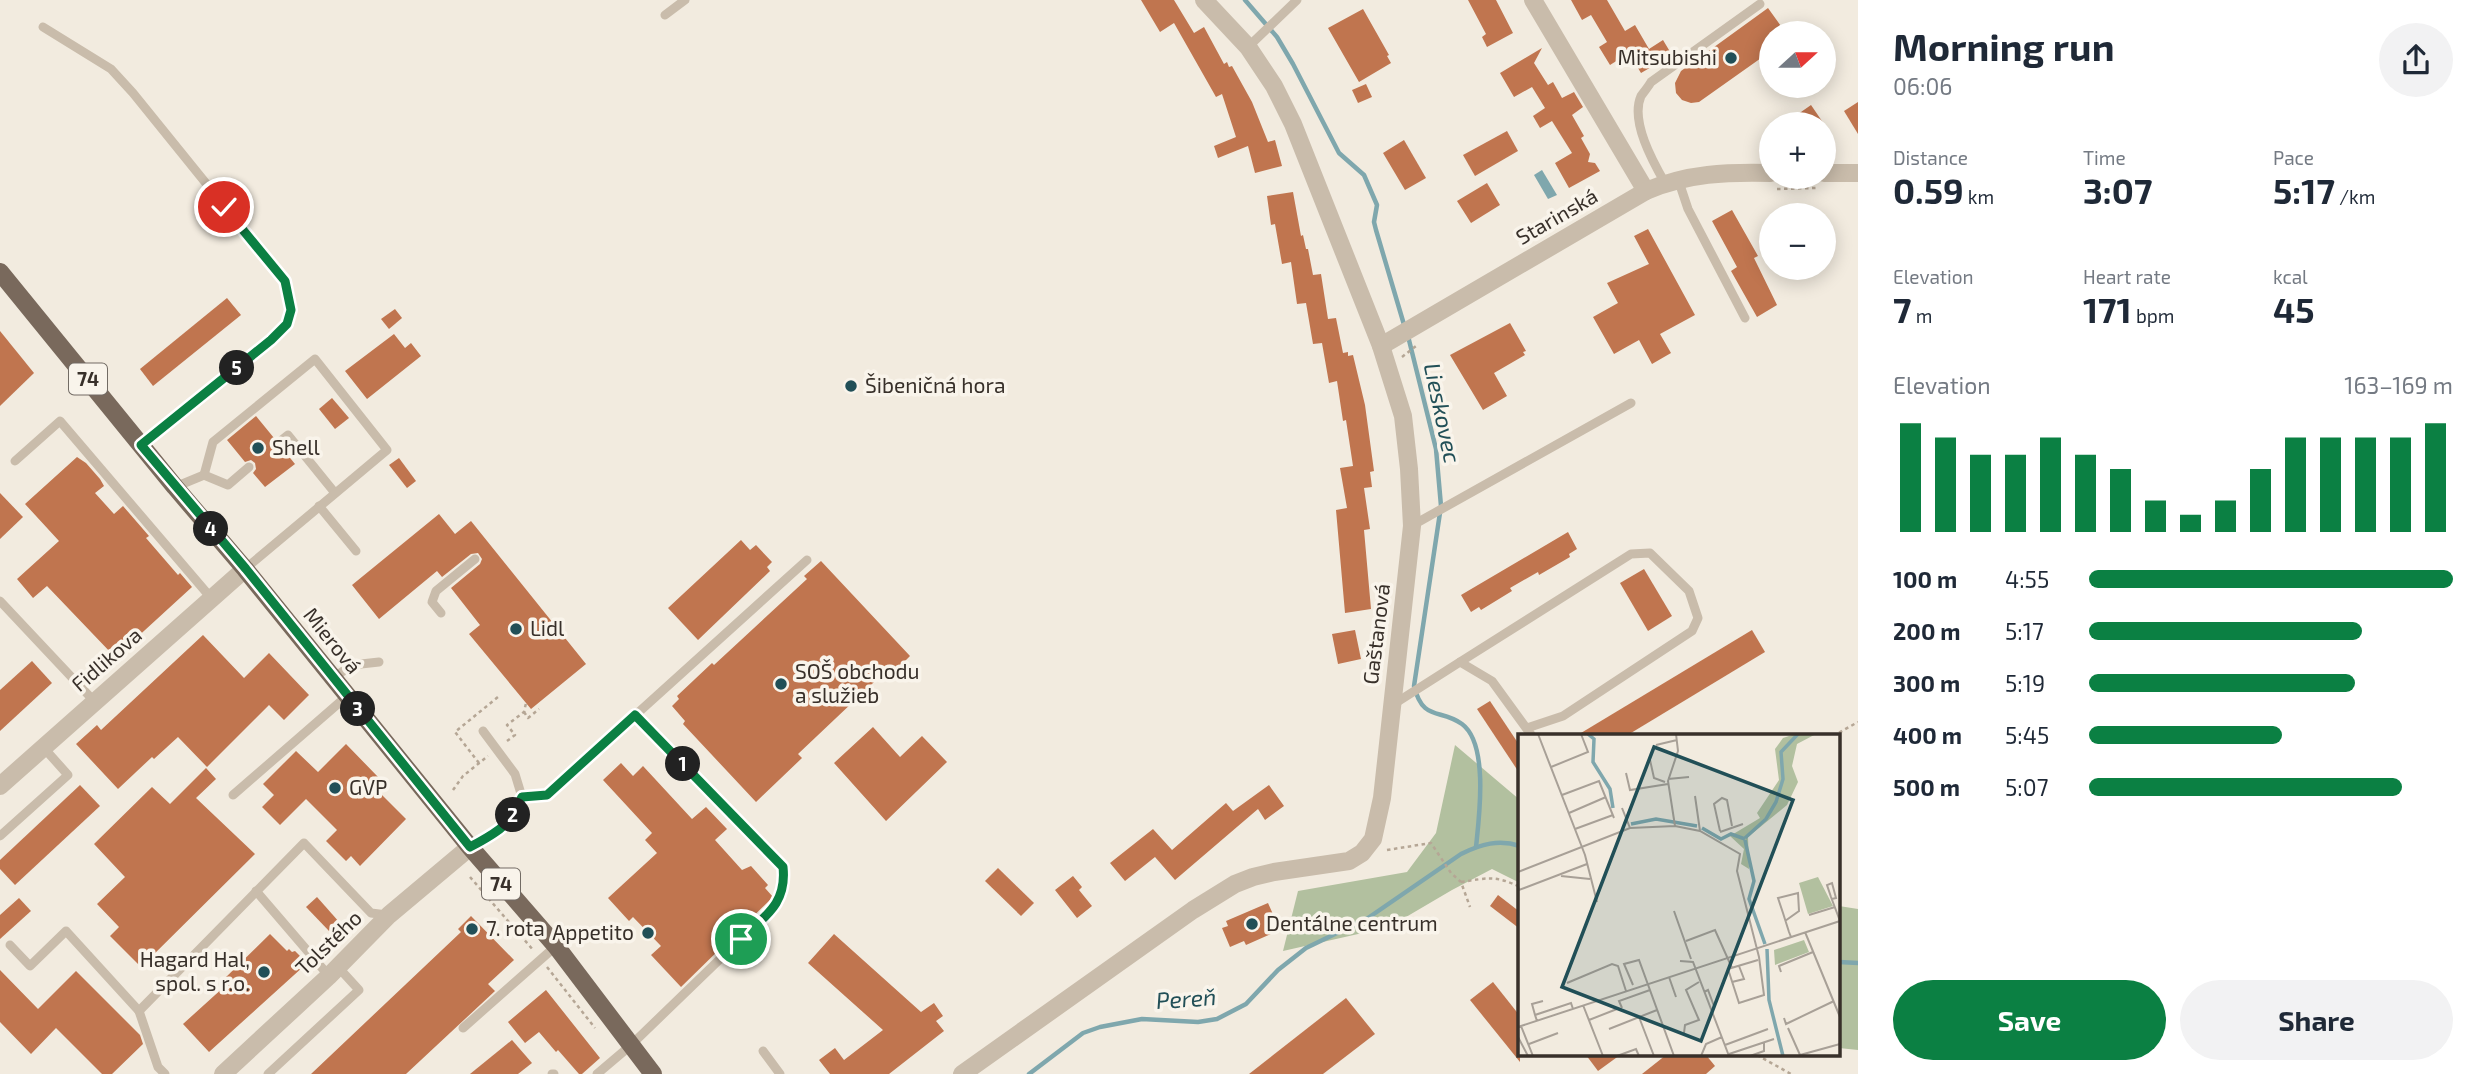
<!DOCTYPE html>
<html lang="en">
<head>
<meta charset="utf-8">
<style>
  body { margin:0; font-family:"Exo 2",sans-serif; background:#f2f2f3; color:#1f2937; height:100vh; display:flex; flex-direction:column; font-size:26px; white-space:nowrap }
  * { box-sizing:border-box; margin:0 }
  p { font-size:23px; color:#747a83 }
  .icon { flex:none; width:38px; height:38px; fill:none; stroke:currentColor; stroke-width:2; stroke-linecap:round; stroke-linejoin:round }
  .map { position:relative; flex:1; overflow:hidden }
  .drawer { display:flex; flex-direction:column; background:#fff; width:630px }
  .drawer>* { flex:none }
  .needle { width:46px; rotate:69deg }
  .controls { position:absolute; left:1759px; top:21px; display:grid; gap:14px }
  .controls a { display:grid; place-items:center; width:77px; height:77px; border-radius:50%; background:#fff; box-shadow:0 4px 18px #0003; font-size:35px }
  .pin { position:absolute; display:grid; place-items:center; width:60px; height:60px; color:#fff; margin:-30px; border:4px solid #fff; border-radius:50%; box-shadow:0 2px 7px #0007 }
  .km { position:absolute; width:35px; height:35px; margin:-18px; border-radius:50%; background:#222; color:#fff; font-size:19px; line-height:35px; text-align:center }
  .round { display:grid; place-items:center; flex:none; width:74px; height:74px; border-radius:37px; background:#f2f2f3 }
  .head { display:flex; align-items:center; justify-content:space-between; height:119px; padding:0 35px }
  h1 { font-size:38px; font-weight:700; line-height:52px }
  .metrics { display:grid; grid-template-columns:repeat(3,1fr); gap:10px; height:119px; padding:7px 35px }
  .metrics div { display:grid; align-content:center }
  .metrics b { font-size:35px; font-weight:700 }
  .metrics small { font-size:19px; font-weight:400 }
  .metrics p { font-size:19px }
  .chart { height:196px; padding:14px 35px }
  .chart p { display:flex; justify-content:space-between }
  .chart svg { width:100%; height:126px; margin-top:7px; stroke:#0b8043; stroke-width:6 }
  .primary-button { display:flex; gap:14px; margin-top:auto; padding:14px 35px }
  .primary-button a { flex:1; height:80px; border-radius:42px; background:#0b8043; color:#fff; font-size:28px; font-weight:700; line-height:80px; text-align:center }
  .primary-button a+a { background:#f2f2f3; color:#1f2937 }
  ul { padding:0 35px; list-style:none; font-size:23px }
  li { display:grid; grid-template-columns:112px 84px 1fr; align-items:center; height:52px }
  li i { height:18px; border-radius:9px; background:#0b8043 }
  main { display:flex; flex:1; min-height:0 }
  .map>svg:first-child { display:block }
</style>
</head>
<body>
<main>
<div class="map">
<svg width="1858" height="1074" viewBox="0 0 1858 1074">
  <rect width="100%" height="100%" fill="#f2ebdf"/>
  <g fill="#b2c09f">
    <polygon points="1455,745 1520,800 1520,883 1492,869 1452,890 1389,927 1283,951 1298,891 1407,872 1436,833"/>
    <polygon points="1839,906 1858,909 1858,1050 1839,1048"/>
  </g>
  <polygon fill="#7fa7ad" points="1542,170 1557,195 1548,199 1534,175"/>
  <g fill="none" stroke-linecap="round" stroke-linejoin="round">
    <g stroke="#7fa7ad" stroke-width="4.5">
      <polyline points="1245,0 1277,37 1293,64 1339,153 1364,175 1377,205 1374,222 1376,230 1405,328"/>
      <path d="M1408,336L1436,449L1441,506L1414,686C1423,722 1440,708 1462,724C1489,744 1479,818 1476,847"/>
      <polyline points="1839,962 1858,963"/>
      <path d="M1029,1074L1083,1033L1100,1027L1142,1019L1198,1022L1217,1019L1246,1004L1278,970L1306,948L1368,918L1461,854C1481,844 1499,839 1520,846"/>
    </g>
  </g>
  <g fill="#c0754f">
    <polygon points="1141,0 1174,0 1194,33 1204,27 1224,64 1227,62 1229,67 1232,66 1252,102 1268,142 1275,140 1282,166 1255,173 1248,146 1218,158 1214,146 1236,137 1222,94 1216,97 1174,23 1160,32"/>
    <polygon points="1468,0 1496,0 1513,33 1487,47 1482,37 1486,34"/>
    <polygon points="1571,0 1607,0 1625,31 1635,25 1649,49 1663,40 1672,55 1641,73 1629,53 1610,65 1599,47 1607,42 1591,15 1582,20"/>
    <polygon points="1768,8 1786,33 1771,33 1771,51 1699,102 1691,103 1682,100 1676,93 1675,83 1681,71"/>
    <polygon points="1363,9 1389,55 1387,56 1391,63 1359,82 1328,28"/>
    <polygon points="1542,48 1534,63 1548,85 1553,82 1562,98 1574,92 1583,107 1572,115 1584,136 1581,138 1590,154 1588,162 1595,163 1600,171 1569,188 1555,163 1572,153 1552,121 1540,128 1533,116 1545,108 1532,87 1514,97 1500,73"/>
    <polygon points="1366,84 1372,97 1358,103 1352,90"/>
    <polygon points="1858,102 1858,134 1844,111"/>
    <polygon points="1811,105 1824,124 1783,124 1801,112"/>
    <polygon points="1507,131 1518,151 1475,176 1463,155"/>
    <polygon points="1404,140 1426,178 1405,190 1383,153"/>
    <polygon points="1487,183 1500,205 1471,223 1457,201"/>
    <polygon points="1293,192 1301,236 1303,235 1306,249 1308,249 1313,275 1321,274 1328,319 1336,318 1343,353 1348,352 1348,356 1353,355 1365,405 1374,471 1370,472 1372,487 1364,488 1370,529 1364,530 1371,609 1345,613 1336,510 1347,508 1340,468 1353,466 1346,420 1343,421 1337,381 1329,383 1322,343 1313,344 1306,303 1297,304 1291,262 1282,264 1275,224 1271,225 1267,196"/>
    <polygon points="1732,210 1758,256 1754,258 1777,305 1757,317 1731,271 1737,267 1712,221"/>
    <polygon points="1648,229 1695,315 1660,334 1671,353 1652,364 1639,340 1614,354 1593,317 1618,303 1607,283 1649,264 1634,236"/>
    <polygon points="227,298 241,315 153,386 140,369"/>
    <polygon points="395,309 402,318 389,329 381,319"/>
    <polygon points="1510,323 1526,351 1523,352 1525,355 1494,373 1507,396 1483,410 1450,355"/>
    <polygon points="0,331 34,373 0,406"/>
    <polygon points="394,334 405,348 411,343 421,356 367,399 345,371"/>
    <polygon points="332,398 349,418 335,429 319,409"/>
    <polygon points="256,416 274,438 272,447 276,450 282,448 295,464 265,487 253,473 256,469 255,463 251,460 245,462 227,440"/>
    <polygon points="77,457 86,463 100,479 104,486 95,493 114,514 123,506 149,536 146,538 178,575 180,573 192,587 133,641 130,638 113,655 47,586 33,598 17,579 59,541 25,504"/>
    <polygon points="399,458 416,481 407,488 389,465"/>
    <polygon points="0,493 23,517 0,539"/>
    <polygon points="439,514 455,534 471,521 586,664 531,709 469,634 480,625 451,588 480,564 482,559 478,553 471,554 442,577 437,571 379,619 352,585"/>
    <polygon points="1568,532 1577,549 1569,554 1570,557 1539,575 1538,572 1510,588 1512,591 1481,610 1479,607 1471,612 1461,595"/>
    <polygon points="741,540 750,550 756,545 772,562 767,567 770,571 698,640 668,608"/>
    <polygon points="821,561 910,656 895,671 891,666 798,754 802,758 756,802 683,724 685,721 672,706 679,699 677,696 712,663 714,665 807,579 804,576"/>
    <polygon points="1644,569 1672,616 1648,631 1620,583"/>
    <polygon points="1355,630 1361,659 1338,664 1332,634"/>
    <polygon points="1752,630 1765,652 1626,736 1576,736"/>
    <polygon points="203,635 244,678 269,653 309,695 284,720 269,705 207,767 178,737 154,759 152,757 118,789 76,744 97,725 101,730"/>
    <polygon points="32,661 52,683 0,731 0,690"/>
    <polygon points="1490,701 1520,746 1520,774 1477,709"/>
    <polygon points="873,727 900,757 922,736 947,762 886,821 834,763"/>
    <polygon points="346,744 379,778 372,785 406,819 360,866 351,856 346,861 326,841 337,830 306,799 280,825 262,807 274,795 263,784 296,751 318,772"/>
    <polygon points="621,763 633,776 643,766 692,819 706,807 727,829 715,840 742,870 751,866 768,885 765,888 773,897 681,987 651,955 661,946 633,917 629,921 608,898 657,853 645,840 652,833 603,780"/>
    <polygon points="206,768 216,779 196,798 255,854 141,967 110,936 119,927 97,904 125,877 94,844 152,787 170,804"/>
    <polygon points="80,785 100,806 15,885 0,869 0,860"/>
    <polygon points="1269,785 1284,806 1265,820 1258,809 1175,880 1155,857 1125,881 1110,863 1153,829 1172,850 1226,803 1233,811"/>
    <polygon points="998,868 1034,903 1021,916 985,881"/>
    <polygon points="1073,876 1082,887 1079,890 1092,906 1077,918 1055,890"/>
    <polygon points="1498,895 1520,912 1520,929 1490,906"/>
    <polygon points="317,897 340,923 330,932 306,907"/>
    <polygon points="19,898 31,911 0,939 0,915"/>
    <polygon points="1268,903 1280,930 1246,945 1244,941 1230,947 1222,928 1228,926 1226,921"/>
    <polygon points="471,916 514,960 488,984 495,991 406,1074 311,1074 461,932 458,929"/>
    <polygon points="270,934 287,951 289,949 292,952 295,951 303,959 300,962 304,966 209,1052 183,1024 225,986 222,981"/>
    <polygon points="834,934 921,1012 934,1003 943,1016 936,1021 944,1031 889,1074 830,1074 819,1060 835,1048 844,1060 883,1030 808,963"/>
    <polygon points="0,970 38,1009 76,971 140,1035 143,1044 112,1074 102,1074 56,1028 31,1054 0,1022"/>
    <polygon points="1493,982 1520,1016 1520,1062 1470,1000"/>
    <polygon points="546,990 600,1058 582,1074 579,1074 558,1050 556,1052 539,1032 525,1043 508,1022"/>
    <polygon points="1346,998 1375,1034 1323,1074 1249,1074"/>
    <polygon points="512,1040 532,1063 518,1074 470,1074"/>
    <polygon points="1586,1055 1620,1055 1598,1071"/>
    <polygon points="1666,1055 1706,1055 1715,1066 1706,1074 1642,1074"/>
  </g>
  <g fill="none" stroke-linecap="round" stroke-linejoin="round">
    <g stroke="#b5a695" stroke-width="2.5" stroke-dasharray="3.5 3.5" stroke-linecap="butt">
      <polyline points="1777,189 1816,188"/>
      <polyline points="1402,357 1416,346"/>
      <polyline points="524,712 528,718 539,709"/>
      <polyline points="1833,736 1858,722"/>
      <polyline points="507,741 515,735 507,725 524,712 526,703"/>
      <polyline points="479,763 455,732 498,697"/>
      <polyline points="453,790 463,776 488,756"/>
      <polyline points="1387,850 1431,843 1451,873 1461,882 1470,907"/>
      <polyline points="470,877 534,951"/>
      <path d="M1461,882C1488,878 1495,875 1520,887"/>
      <polyline points="547,967 595,1028"/>
      <polyline points="1757,1055 1791,1074"/>
    </g>
    <g stroke="#c9bcab" stroke-width="9">
      <polyline points="665,15 685,0"/>
      <path d="M43,27L111,69L133,93L285,281C291,311 294,317 271,340L141,445"/>
      <polyline points="1248,47 1297,0"/>
      <polyline points="1678,179 1688,209 1745,318"/>
      <path d="M1665,183C1653,162 1630,121 1641,96C1644,92 1648,87 1651,82L1760,4"/>
      <polyline points="278,443 288,435 335,493"/>
      <polyline points="15,461 60,421 212,599"/>
      <polyline points="204,475 213,442 315,359 387,450 245,569"/>
      <polyline points="175,487 204,475 228,485 249,467"/>
      <polyline points="319,506 356,551"/>
      <polyline points="1413,525 1631,403"/>
      <polyline points="0,601 94,701"/>
      <polyline points="441,613 432,602 436,591 475,559"/>
      <polyline points="1460,662 1631,554 1650,553 1689,591 1698,618 1692,631 1563,716 1527,728"/>
      <polyline points="333,678 352,665 379,662"/>
      <polyline points="1394,704 1460,662 1492,681 1532,736"/>
      <polyline points="233,795 347,696"/>
      <polyline points="522,797 547,795 807,560"/>
      <polyline points="0,836 68,775 43,747"/>
      <path d="M470,847C498,832 508,827 522,797L515,774L483,731"/>
      <polyline points="256,891 329,976"/>
      <polyline points="10,945 30,966 66,931 139,1011 304,843 371,913 387,915"/>
      <polyline points="139,1011 158,1067 165,1074"/>
      <polyline points="463,1028 556,946"/>
      <polyline points="763,1051 780,1074"/>
      <polyline points="268,1074 359,990 338,967"/>
      <polyline points="552,1074 554,1074"/>
      <polyline points="597,1074 630,1046 778,903 785,884 783,868 635,715"/>
    </g>
    <g stroke="#c9bcab" stroke-width="18">
      <polyline points="1533,0 1646,191"/>
      <polyline points="1824,173 1858,173"/>
      <path d="M1381,346L1646,191C1688,173 1727,172 1771,173"/>
      <polyline points="0,786 245,569"/>
      <polyline points="223,1074 329,976 389,915 470,847"/>
      <polyline points="962,1074 1193,910 1235,884 1253,877 1274,872 1349,861 1362,853 1373,839 1382,798 1412,526 1409,469 1403,416 1381,346 1293,124 1274,86 1248,47 1204,0"/>
    </g>
    <polyline stroke="#79695c" stroke-width="18" points="0,272 175,487 245,569 470,847 556,946 653,1074"/>
  </g>
  <g fill="none" stroke-linecap="round" stroke-linejoin="round">
    <defs>
      <path id="route" d="M224,207L285,281L291,310L287,324L271,340L141,445L246,569L470,847C498,832 508,827 522,797L547,795L635,715L783,867C787,904 765,916 741,939"/>
    </defs>
    <use href="#route" stroke="#fff" stroke-width="14"/>
    <use href="#route" stroke="#0b8043" stroke-width="9"/>
  </g>
  <g fill="#214f57" stroke="#f9f4eb" stroke-width="2.5">
    <circle cx="1731" cy="58" r="7"/>
    <circle cx="851" cy="386" r="7"/>
    <circle cx="258" cy="448" r="7"/>
    <circle cx="516" cy="629" r="7"/>
    <circle cx="781" cy="684" r="7"/>
    <circle cx="335" cy="788" r="7"/>
    <circle cx="1252" cy="924" r="7"/>
    <circle cx="472" cy="929" r="7"/>
    <circle cx="648" cy="933" r="7"/>
    <circle cx="264" cy="972" r="7"/>
  </g>
  <g text-anchor="middle" stroke-width="7" stroke-linejoin="round" paint-order="stroke">
    <g fill="#f9f4eb" stroke="#726b64" stroke-width="2">
      <rect x="69" y="363.5" width="38" height="31" rx="5"/>
      <rect x="482" y="868.5" width="38" height="31" rx="5"/>
    </g>
    <g font-size="19" font-weight="bold" fill="#38302a">
      <text x="88" y="386">74</text>
      <text x="501" y="891">74</text>
    </g>
    <g font-size="21" fill="#38302a" stroke="#f9f4eb" text-anchor="start">
      <text x="1717" y="65" text-anchor="end">Mitsubishi</text>
      <text x="865" y="393">Šibeničná hora</text>
      <text x="272" y="455">Shell</text>
      <text x="530" y="636">Lidl</text>
      <text x="795" y="679">SOŠ obchodu<tspan x="795" dy="24">a služieb</tspan></text>
      <text x="349" y="795">GVP</text>
      <text x="1266" y="931">Dentálne centrum</text>
      <text x="486" y="936">7. rota</text>
      <text x="634" y="940" text-anchor="end">Appetito</text>
      <text x="250" y="967" text-anchor="end">Hagard Hal,<tspan x="250" dy="24">spol. s r.o.</tspan></text>
    </g>
    <g font-size="21" fill="#38302a" stroke="#f9f4eb">
      <text transform="translate(1557 217) rotate(-30)" y="7">Starinská</text>
      <text transform="translate(1377 634) rotate(-83)" y="7">Gaštanová</text>
      <text transform="translate(332 641) rotate(51)" y="7">Mierová</text>
      <text transform="translate(107 660) rotate(-41)" y="7">Fidlikova</text>
      <text transform="translate(329 943) rotate(-44)" y="7">Tolstého</text>
    </g>
    <g font-size="23" font-style="italic" fill="#214f57" stroke="#f9f4eb">
      <text transform="translate(1442 413) rotate(78)" y="8">Lieskovec</text>
      <text transform="translate(1186 999) rotate(-4)" y="8">Pereň</text>
    </g>
  </g>
  <g transform="translate(1518 734)">
    <rect width="322" height="322" fill="#f2ebdf"/>
    <path d="M277,0H298L279,10L274,32L280,48L269,71L230,103L231,135L223,130L226,115L212,102L242,84L239,79L261,46L257,15L265,4ZM300,143L315,172L290,180L281,149ZM286,206L291,218L257,231L256,216Z" fill="#b2c09f"/>
    <path fill="none" stroke="#7fa7ad" stroke-width="3.5" d="M70,0L76,5L75,28L92,55L95,74M113,90L138,85L179,92M184,94L203,105L213,100L227,105M227,104L248,85L258,68L265,45L263,18L280,0M227,106L236,147L231,165L247,210M249,215L251,266L265,322"/>
    <path fill="none" stroke="#a8a097" stroke-width="2" d="M20,0L67,121L79,168M138,11L159,6M132,26L136,44L147,48M33,33L70,18L63,0M108,39L112,56L150,50M150,45L171,43M44,61L81,47L96,84M177,62L182,97M104,74L112,94M51,79L88,63M157,92L150,47L160,17L158,0M57,95L95,81M202,97L196,70L204,64L209,66L214,92M202,98L225,90M0,138L112,94L157,92L182,97L222,120L219,137L241,223L246,261L221,269L210,235L240,226M43,142L72,145M0,152L1,156L69,130M314,165L318,164L314,149L309,151L313,163L322,187M156,177L173,225M291,181L317,173M267,187L281,177L280,159L260,164L265,179L271,198L273,203M287,198L322,283M168,207L197,196L214,234M162,227L175,228L211,322M263,238L261,232L295,218M151,243L158,263M214,248L226,245L221,232M49,249L94,230L100,232L108,257M115,251L106,230L121,226L156,322M186,258L190,256L196,272M65,271L85,322M104,274L101,267L132,256M17,281L14,270L25,267M121,283L136,322M266,284L268,290L316,267M71,286L99,275M19,287L17,281L53,269L55,275M3,292L15,322M0,293L322,187M270,294L282,321L322,310M91,295L139,276M166,299L167,291L181,286L168,256L181,248M0,303L10,322M11,310L40,299M207,311L250,295M211,320L256,305M99,322L118,315L121,322M183,322L188,310L204,303M232,322L246,317V309"/>
    <path fill="#214f57" fill-opacity="0.15" stroke="#214f57" stroke-width="3.5" d="M136,13L275,66L183,307L44,253Z"/>
    <rect width="322" height="322" fill="none" stroke="#38302a" stroke-width="3.5"/>
  </g>
</svg>
<div class="controls">
<a><svg class="needle" viewBox="-14 -14 28 28"><path d="M0-13l5 13h-10z" fill="#e53935"/><path d="M0 13l5-13h-10z" fill="#747a83"/></svg></a>
<a>+</a>
<a>−</a>
</div>
<div class="pin" style="left:741px;top:939px;background:#1e9e55"><svg class="icon" aria-label="arrive" viewBox="0 0 24 24"><path d="M6 21V4h12l-3 4 3 4H6"/></svg></div>
<div class="pin" style="left:224px;top:207px;background:#d93025"><svg class="icon" aria-label="check" viewBox="0 0 24 24"><path d="M5 12l5 5 9-10"/></svg></div>
<b class="km" style="left:683px;top:764px">1</b>
<b class="km" style="left:513px;top:815px">2</b>
<b class="km" style="left:358px;top:709px">3</b>
<b class="km" style="left:211px;top:529px">4</b>
<b class="km" style="left:237px;top:368px">5</b>
</div>
<section class="drawer">
<div class="head"><div><h1>Morning run</h1><p>06:06</p></div><a class="round"><svg class="icon" aria-label="share" viewBox="0 0 24 24"><path d="M12 15V3M7 8l5-5 5 5M5 13v7h14v-7"/></svg></a></div>
<div class="metrics">
<div><p>Distance</p><b>0.59<small> km</small></b></div>
<div><p>Time</p><b>3:07</b></div>
<div><p>Pace</p><b>5:17<small> /km</small></b></div>
</div>
<div class="metrics">
<div><p>Elevation</p><b>7<small> m</small></b></div>
<div><p>Heart rate</p><b>171<small> bpm</small></b></div>
<div><p>kcal</p><b>45</b></div>
</div>
<div class="chart"><p><span>Elevation</span>163–169 m</p>
<svg viewBox="0 0 160 44" preserveAspectRatio="none"><path d="M5 44V6M15 44V11M25 44V17M35 44V17M45 44V11M55 44V17M65 44V22M75 44V33M85 44V38M95 44V33M105 44V22M115 44V11M125 44V11M135 44V11M145 44V11M155 44V6"/></svg>
</div>
<ul>
<li><b>100 m</b>4:55<i style="width:100%"></i></li>
<li><b>200 m</b>5:17<i style="width:75%"></i></li>
<li><b>300 m</b>5:19<i style="width:73%"></i></li>
<li><b>400 m</b>5:45<i style="width:53%"></i></li>
<li><b>500 m</b>5:07<i style="width:86%"></i></li>
</ul>
<div class="primary-button"><a>Save</a><a>Share</a></div>
</section>
</main>
</body>
</html>
